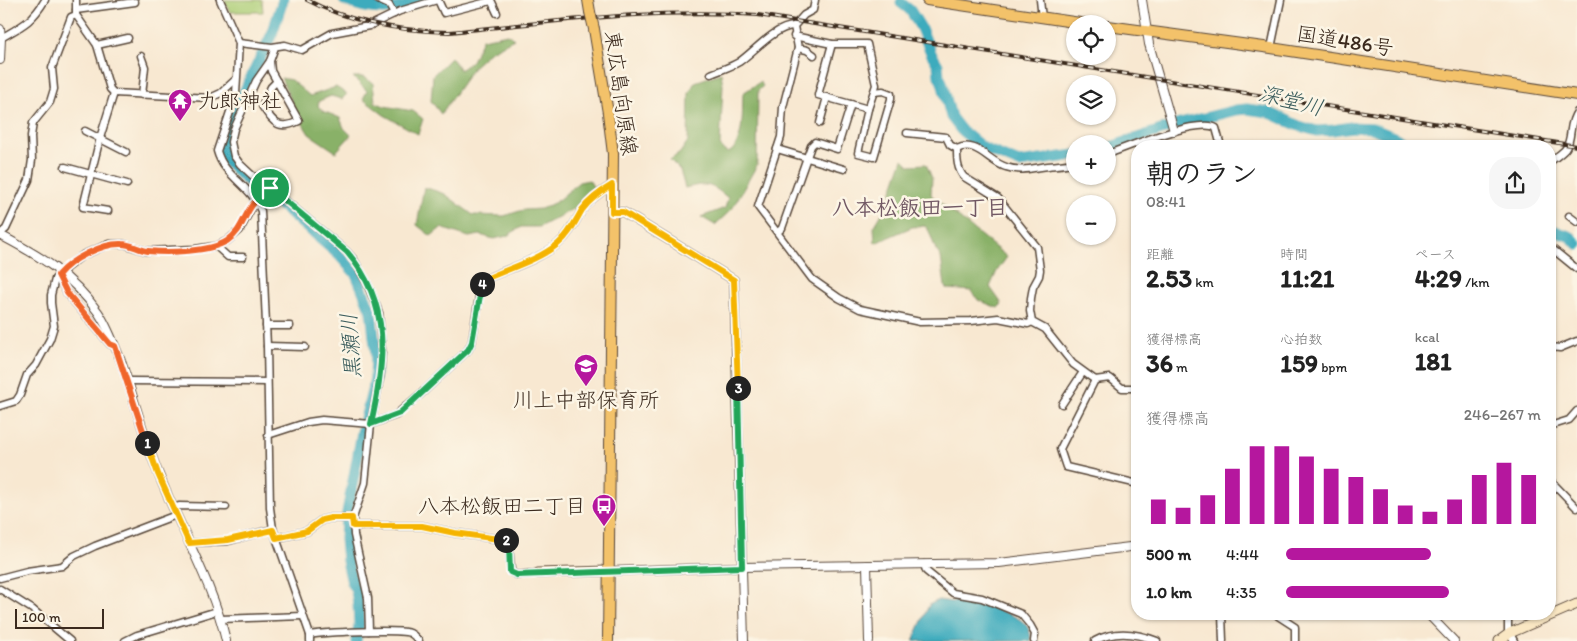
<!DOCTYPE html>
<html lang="ja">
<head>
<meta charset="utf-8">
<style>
  body { margin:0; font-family:Itim,"Klee One",sans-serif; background:#f6f6f6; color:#222; height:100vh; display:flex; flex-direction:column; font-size:19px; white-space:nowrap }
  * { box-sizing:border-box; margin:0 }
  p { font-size:16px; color:#767676 }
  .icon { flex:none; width:28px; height:28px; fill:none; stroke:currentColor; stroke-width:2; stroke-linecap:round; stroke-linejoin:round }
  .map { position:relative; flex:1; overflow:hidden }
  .panel { position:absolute; left:1131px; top:140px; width:425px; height:480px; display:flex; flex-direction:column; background:#fff; border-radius:20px; box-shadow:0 1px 4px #0004 }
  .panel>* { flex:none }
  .controls { position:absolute; left:1066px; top:15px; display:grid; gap:10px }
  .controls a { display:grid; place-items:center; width:50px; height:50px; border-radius:50%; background:#fff; box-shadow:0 1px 4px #0004; font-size:25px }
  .scale { position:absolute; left:15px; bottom:12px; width:89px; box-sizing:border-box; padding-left:5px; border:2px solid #3b2a1e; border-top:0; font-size:14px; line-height:18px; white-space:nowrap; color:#3b2a1e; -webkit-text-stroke:4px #fcf5e5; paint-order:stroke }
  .pin { position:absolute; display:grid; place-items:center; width:42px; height:42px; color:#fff; margin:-21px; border:2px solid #fff; border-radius:50%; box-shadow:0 1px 5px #0007 }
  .km { position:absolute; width:25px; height:25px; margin:-12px; border-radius:50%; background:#222; color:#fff; font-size:14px; line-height:25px; text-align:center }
  .round { display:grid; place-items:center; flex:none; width:52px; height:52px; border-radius:20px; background:#f6f6f6 }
  .overview { display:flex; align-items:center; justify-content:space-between; height:85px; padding:0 15px }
  h1 { font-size:28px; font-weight:800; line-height:38px }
  .figures { display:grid; grid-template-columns:repeat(3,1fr); gap:8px; height:85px; padding:5px 15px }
  .figures div { display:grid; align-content:center }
  .figures b { font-size:25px; font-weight:800 }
  .figures small { font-size:14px; font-weight:400 }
  .figures p { font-size:14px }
  .chart { height:140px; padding:10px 15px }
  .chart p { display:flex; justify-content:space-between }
  .chart svg { width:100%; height:90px; margin-top:5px; stroke:#b5179e; stroke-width:6 }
  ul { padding:0 15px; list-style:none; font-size:16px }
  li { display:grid; grid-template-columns:80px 60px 1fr; align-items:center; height:38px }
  li i { height:12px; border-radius:6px; background:#b5179e }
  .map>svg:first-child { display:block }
</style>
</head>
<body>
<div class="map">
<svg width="1577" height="641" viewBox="0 0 1577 641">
  <rect width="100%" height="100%" fill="#fcf5e5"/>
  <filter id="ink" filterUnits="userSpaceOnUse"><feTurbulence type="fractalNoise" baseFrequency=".02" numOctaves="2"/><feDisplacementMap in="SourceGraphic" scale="10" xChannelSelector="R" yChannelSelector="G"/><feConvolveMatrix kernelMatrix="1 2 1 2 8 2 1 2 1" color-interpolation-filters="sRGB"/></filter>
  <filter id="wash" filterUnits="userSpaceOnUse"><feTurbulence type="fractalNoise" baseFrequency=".0096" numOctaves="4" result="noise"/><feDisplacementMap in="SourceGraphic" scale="20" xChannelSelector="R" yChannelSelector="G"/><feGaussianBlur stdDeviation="1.12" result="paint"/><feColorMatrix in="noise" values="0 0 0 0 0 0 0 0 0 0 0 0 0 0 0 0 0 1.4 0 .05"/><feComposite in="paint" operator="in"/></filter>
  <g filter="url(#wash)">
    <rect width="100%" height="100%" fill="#f8e8d1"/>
    <polygon fill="#acce76" stroke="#747c4a" points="224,0 262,0 263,12 230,12"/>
    <g fill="#89b167" stroke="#626e42">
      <polygon points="508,34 514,39 489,52 474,66 441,114 431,101 433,75 451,57 460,70 472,61 482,39"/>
      <path d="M721,73L723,85L720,145L723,150L728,153C745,145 742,109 743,93L760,82L763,86L758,91L757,165L732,209L715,225L701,217L725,208L728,198C710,183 707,183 685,188L680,170L670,160L680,153L688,141L689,93L695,82Z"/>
      <polygon points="353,77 363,77 373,83 375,102 384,106 413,111 423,119 418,134 384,115 363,99 367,91"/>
      <polygon points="281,78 291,80 310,96 336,87 347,94 342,99 331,96 319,101 318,106 323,111 340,118 344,128 351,135 336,152 309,134 298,116"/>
      <polygon points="903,159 909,165 926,164 932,178 931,195 1007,257 997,271 990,287 1002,304 998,308 978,300 972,291 948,289 945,286 941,257 936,250 929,231 925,226 912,227 875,243 874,227 887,205"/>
      <polygon points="589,180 596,191 581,205 539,227 521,227 507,236 494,239 480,235 469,237 441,228 431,236 417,225 424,187 445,194 473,215 504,216 523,210 541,209 556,202 579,182"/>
    </g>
    <path fill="#3eabbd" stroke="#3c6a6e" d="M969,599C980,602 989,606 999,610C1015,617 1031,620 1031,641H913L929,605L938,600L953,602Z"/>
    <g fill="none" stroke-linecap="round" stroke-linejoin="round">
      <g stroke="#3eabbd" stroke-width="11">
        <polyline points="283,0 272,34 229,123 222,144 223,153 228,163 245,179 283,207 339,255 356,274 371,311 376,355 375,379 363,427 346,518 345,539 347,561 352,583 356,591 358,603 359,625 356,641"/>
        <path d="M344,0C368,11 397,13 421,0"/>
        <polyline points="901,3 910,10 921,28 931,53 938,65 939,76 942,82 951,117 961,130 983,148 1019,163 1075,155"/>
        <polyline points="1108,148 1176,125 1236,110 1247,109 1268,112 1299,126 1317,131 1333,130 1351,127 1372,128 1396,138 1407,146"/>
        <polyline points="1550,229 1571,237 1577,244"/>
      </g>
    </g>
  </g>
  <g filter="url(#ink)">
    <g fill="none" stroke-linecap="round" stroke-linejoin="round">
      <defs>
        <g id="minor">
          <polyline points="76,0 76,15 97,45 110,89 114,93 210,98 221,93 235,80"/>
          <path d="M220,0L239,43L236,94L217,151C224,177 251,185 261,211L267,346L270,508L273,529L310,635V641"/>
          <polyline points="378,0 389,5 394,14"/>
          <polyline points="438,0 444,13 491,1"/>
          <polyline points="491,0 497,13"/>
          <polyline points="815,0 813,10 804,15 794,26 798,48 783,107 781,137 758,207 812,279 839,298 860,309 920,322 971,321 998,318 1028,324 1032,322"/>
          <polyline points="1040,0 1042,18"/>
          <polyline points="76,10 135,2"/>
          <polyline points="794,36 832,44 867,44 876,85 868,109 858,153 874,157 891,99 891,94 883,91 874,92"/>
          <path d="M1,38C22,26 32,22 45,0"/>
          <polyline points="239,43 272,47 285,45 302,50 332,33 369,26 400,11 437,0"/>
          <polyline points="832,44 818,95 868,109"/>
          <polyline points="97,45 128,38"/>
          <polyline points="275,47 270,61 256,81 234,129 231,142 234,156 240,164 255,178 270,188 347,252 354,260 367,283 376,305 379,313 382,351 380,377 371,424 365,483 353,518 354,535 368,598 369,631"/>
          <polyline points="798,48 807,50 814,55"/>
          <polyline points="1271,48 1281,0"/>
          <polyline points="141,56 145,67 142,95"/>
          <path d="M270,61L271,71L299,121C278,131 274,123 262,106L271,87L277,81"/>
          <path d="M711,74C720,70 731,67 739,62C755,51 774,27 794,26"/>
          <polyline points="820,123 827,97"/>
          <polyline points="85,131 126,152"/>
          <polyline points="907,133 946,137 950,145 957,149"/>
          <polyline points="777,149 844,169"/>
          <path d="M957,149C957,159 957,169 964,177L998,198L1037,247L1040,270L1039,276L1033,287L1031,298L1030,311L1032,322L1045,329L1073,364L1095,380L1110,378L1122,388H1138"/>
          <path d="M957,149C976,139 989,162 1006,167C1020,172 1033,168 1048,166C1057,165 1066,165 1075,162"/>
          <path d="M1108,154C1127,147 1200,117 1216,128L1221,146"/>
          <path d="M1550,162C1555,157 1563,153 1566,148C1573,137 1568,124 1577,112"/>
          <polyline points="65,167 127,184"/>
          <polyline points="108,211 83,207 100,138 114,93"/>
          <polyline points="1569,216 1577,222"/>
          <polyline points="778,232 782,228 811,146 815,142 837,149 851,104"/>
          <polyline points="0,234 6,229 29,180 32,160 31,136 33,123 50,102 54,89 52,68 71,17 76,15"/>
          <polyline points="216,246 228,257 243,257"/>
          <polyline points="1550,247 1577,269"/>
          <polyline points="58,275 67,293 110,344 115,346"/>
          <polyline points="266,326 290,326"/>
          <polyline points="267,346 305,347"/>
          <polyline points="1550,347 1560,348 1577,341"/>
          <polyline points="1095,380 1060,449 1066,467 1138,484"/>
          <polyline points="128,381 267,382"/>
          <polyline points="1062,404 1083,372"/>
          <polyline points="0,406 16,401 20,395 27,375 36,365 50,339 54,326 51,303 51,295 55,279 61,272 83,255 109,244 124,244 146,251 195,249 216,246 227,241 240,230 253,205 270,188"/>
          <polyline points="1550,426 1569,420 1577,411"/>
          <path d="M268,435L308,422L322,420L371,424L396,415L424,391L468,350L472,342L481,284L488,278C510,268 538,260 558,244C569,235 575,222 582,210C590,199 600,192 612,185"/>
          <polyline points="1550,480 1577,508"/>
          <polyline points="173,508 179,506 226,507"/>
          <polyline points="353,526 422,526 455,533 506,540 509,545 511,572 517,575 538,573"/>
          <polyline points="277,538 307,531 322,520 331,518 353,518"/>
          <polyline points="189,543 228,541 273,529"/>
          <polyline points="924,564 926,571 953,593 982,598 1021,614 1030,625 1035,634 1034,641"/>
          <polyline points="0,578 27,571 62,566 74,556 95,546 176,515"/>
          <polyline points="0,589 32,609 70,641"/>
          <polyline points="1222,614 1223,641"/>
          <polyline points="1508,614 1508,630 1514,641"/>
          <polyline points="1278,616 1295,627 1295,641"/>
          <polyline points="220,619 303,616"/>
          <path d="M310,635C323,632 398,629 410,633C414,635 416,638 419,641"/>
          <polyline points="125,641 137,635 217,611"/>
          <path d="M1095,641C1114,630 1137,633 1157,641"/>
        </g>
        <g id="tertiary">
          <polyline points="1142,0 1149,44 1174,131"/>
          <polyline points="0,29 1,38 0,60"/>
          <polyline points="612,212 623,212 734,280 744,641"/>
          <path d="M0,235C40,256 71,274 98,312C107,325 113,342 119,356C134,395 143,437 159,475C180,528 214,586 226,641"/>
          <polyline points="867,565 869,641"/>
          <polyline points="608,571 742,567 999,563 1138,546"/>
          <polyline points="1428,614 1454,641"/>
        </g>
        <g id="secondary">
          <polyline points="538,573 608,571"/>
          <polyline points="1499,641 1510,633 1577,604"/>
        </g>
        <g id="primary">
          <polyline points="588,0 590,12"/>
          <polyline points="594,29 608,113 613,154 608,641"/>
        </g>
        <g id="trunk">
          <polyline points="927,0 1087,24"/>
          <polyline points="1108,26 1271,48 1577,95"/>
        </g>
      </defs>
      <use href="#minor" stroke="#574639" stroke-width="9"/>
      <use href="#tertiary" stroke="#574639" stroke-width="10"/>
      <use href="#secondary" stroke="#574639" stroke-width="11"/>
      <use href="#primary" stroke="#574639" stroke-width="12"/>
      <use href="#trunk" stroke="#574639" stroke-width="12"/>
      <use href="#minor" stroke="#fff" stroke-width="6"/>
      <use href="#tertiary" stroke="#fff" stroke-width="8"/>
      <use href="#secondary" stroke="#fae7c3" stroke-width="9"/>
      <use href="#primary" stroke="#f3c26a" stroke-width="10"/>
      <use href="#trunk" stroke="#f3c26a" stroke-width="10"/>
      <defs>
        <path id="rail" d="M307,0C351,23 400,31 449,32C551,22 655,8 758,15L1577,146"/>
      </defs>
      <use href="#rail" stroke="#3b2a1e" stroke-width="4"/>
      <use href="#rail" stroke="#fcf5e5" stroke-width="2" stroke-dasharray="5.5" stroke-linecap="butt"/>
      <defs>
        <polyline id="primary-bridge" points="590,12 594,29"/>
      </defs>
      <use href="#primary-bridge" stroke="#574639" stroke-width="12" stroke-linecap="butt"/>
      <use href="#primary-bridge" stroke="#f3c26a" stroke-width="10"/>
    </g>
  </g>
  <g fill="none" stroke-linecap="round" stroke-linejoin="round" filter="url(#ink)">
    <defs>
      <path id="split-1" d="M147,443L115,346L110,344L67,293L58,275C71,259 103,243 122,244C131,244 139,250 148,251C169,253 209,252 227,241C242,231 243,217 253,204C258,198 265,194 270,188"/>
      <polyline id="split-2" points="147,443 158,474 189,543 228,540 273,530 276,538 307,531 322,520 331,518 352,518 353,526 422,526 455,533 506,540"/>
      <polyline id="split-3" points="506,540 509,545 510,572 517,575 742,567 738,388"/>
      <path id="split-4" d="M482,284L488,278C510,268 538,260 558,244C569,235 575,222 582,210C590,199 600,192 612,185V212H623L734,280L738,388"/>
      <path id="split-5" d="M270,188L347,252C392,304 385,363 371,424L400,413L468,350L472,342L482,284"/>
    </defs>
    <use href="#split-1" stroke="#fff" stroke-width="10"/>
    <use href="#split-2" stroke="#fff" stroke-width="10"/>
    <use href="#split-3" stroke="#fff" stroke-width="10"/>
    <use href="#split-4" stroke="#fff" stroke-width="10"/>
    <use href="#split-5" stroke="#fff" stroke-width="10"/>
    <use href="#split-1" stroke="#f0652b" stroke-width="6"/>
    <use href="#split-2" stroke="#f5b400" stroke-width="6"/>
    <use href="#split-3" stroke="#22a559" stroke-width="6"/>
    <use href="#split-4" stroke="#f5b400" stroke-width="6"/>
    <use href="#split-5" stroke="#22a559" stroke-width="6"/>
  </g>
  <defs>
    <symbol id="temple-pin" viewBox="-11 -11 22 30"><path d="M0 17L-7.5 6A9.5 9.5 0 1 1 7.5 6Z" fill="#b5179e" stroke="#fcf5e5"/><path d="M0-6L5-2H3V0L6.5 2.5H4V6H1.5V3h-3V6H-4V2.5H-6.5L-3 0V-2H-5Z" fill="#fff"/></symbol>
    <symbol id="school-pin" viewBox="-11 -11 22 30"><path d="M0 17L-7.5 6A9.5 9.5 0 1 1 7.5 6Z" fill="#b5179e" stroke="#fcf5e5"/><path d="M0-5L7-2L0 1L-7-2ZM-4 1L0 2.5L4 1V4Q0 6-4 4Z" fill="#fff"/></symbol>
    <symbol id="bus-pin" viewBox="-11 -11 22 30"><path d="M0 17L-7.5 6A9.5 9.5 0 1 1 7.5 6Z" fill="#b5179e" stroke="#fcf5e5"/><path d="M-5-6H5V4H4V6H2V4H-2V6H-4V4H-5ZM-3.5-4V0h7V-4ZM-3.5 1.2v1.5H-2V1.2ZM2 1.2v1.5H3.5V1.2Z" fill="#fff"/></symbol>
  </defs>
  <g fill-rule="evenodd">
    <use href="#temple-pin" x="166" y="87" width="28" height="38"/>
    <use href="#school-pin" x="572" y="352" width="28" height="38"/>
    <use href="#bus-pin" x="590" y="492" width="28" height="38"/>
  </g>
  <g text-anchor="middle" stroke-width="5" stroke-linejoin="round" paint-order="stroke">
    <g font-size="21" fill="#3b2a1e" stroke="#fcf5e5">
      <text transform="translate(1345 41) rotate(9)" y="7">国道486号</text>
      <text transform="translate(621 93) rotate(82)" y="7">東広島向原線</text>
    </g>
    <g font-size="21" fill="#3b2a1e" stroke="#fcf5e5" text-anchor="start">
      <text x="198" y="108">九郎神社</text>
      <text x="586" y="407" text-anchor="middle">川上中部保育所</text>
      <text x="586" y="513" text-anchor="end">八本松飯田二丁目</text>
    </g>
    <g font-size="22" font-style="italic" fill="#3c5e5e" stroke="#fcf5e5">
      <text transform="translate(1291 100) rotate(14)" y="8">深堂川</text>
      <text transform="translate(350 346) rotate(-94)" y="8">黒瀬川</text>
    </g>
    <g font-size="22" font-weight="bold" fill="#725965" stroke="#fcf5e5">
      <text x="920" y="215">八本松飯田一丁目</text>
    </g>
  </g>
</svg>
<div class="controls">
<a><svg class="icon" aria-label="locate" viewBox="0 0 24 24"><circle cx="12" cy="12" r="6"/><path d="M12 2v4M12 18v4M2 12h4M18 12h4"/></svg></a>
<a><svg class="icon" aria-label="layers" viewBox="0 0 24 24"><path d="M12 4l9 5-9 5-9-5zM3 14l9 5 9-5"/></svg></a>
<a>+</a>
<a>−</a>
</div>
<div class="scale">100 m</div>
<div class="pin" style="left:270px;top:188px;background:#1e9e55"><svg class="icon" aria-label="arrive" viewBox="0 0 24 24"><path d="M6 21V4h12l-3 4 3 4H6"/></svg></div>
<b class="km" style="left:147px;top:443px">1</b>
<b class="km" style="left:506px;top:540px">2</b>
<b class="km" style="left:738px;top:388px">3</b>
<b class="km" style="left:482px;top:284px">4</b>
<section class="panel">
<div class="overview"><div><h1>朝のラン</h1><p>08:41</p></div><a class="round"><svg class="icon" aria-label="share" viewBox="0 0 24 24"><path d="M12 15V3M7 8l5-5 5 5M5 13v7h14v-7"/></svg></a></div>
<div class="figures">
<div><p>距離</p><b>2.53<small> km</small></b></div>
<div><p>時間</p><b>11:21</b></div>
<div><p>ペース</p><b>4:29<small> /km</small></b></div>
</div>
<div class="figures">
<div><p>獲得標高</p><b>36<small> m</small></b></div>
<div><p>心拍数</p><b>159<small> bpm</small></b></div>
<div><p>kcal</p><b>181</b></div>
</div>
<div class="chart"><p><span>獲得標高</span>246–267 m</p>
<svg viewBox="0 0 160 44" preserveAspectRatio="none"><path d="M5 44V32M15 44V36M25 44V30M35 44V17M45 44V6M55 44V6M65 44V11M75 44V17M85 44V21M95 44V27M105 44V35M115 44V38M125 44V32M135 44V20M145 44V14M155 44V20"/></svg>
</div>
<ul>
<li><b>500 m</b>4:44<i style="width:57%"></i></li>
<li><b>1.0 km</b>4:35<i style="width:64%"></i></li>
</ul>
</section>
</div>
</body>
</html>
